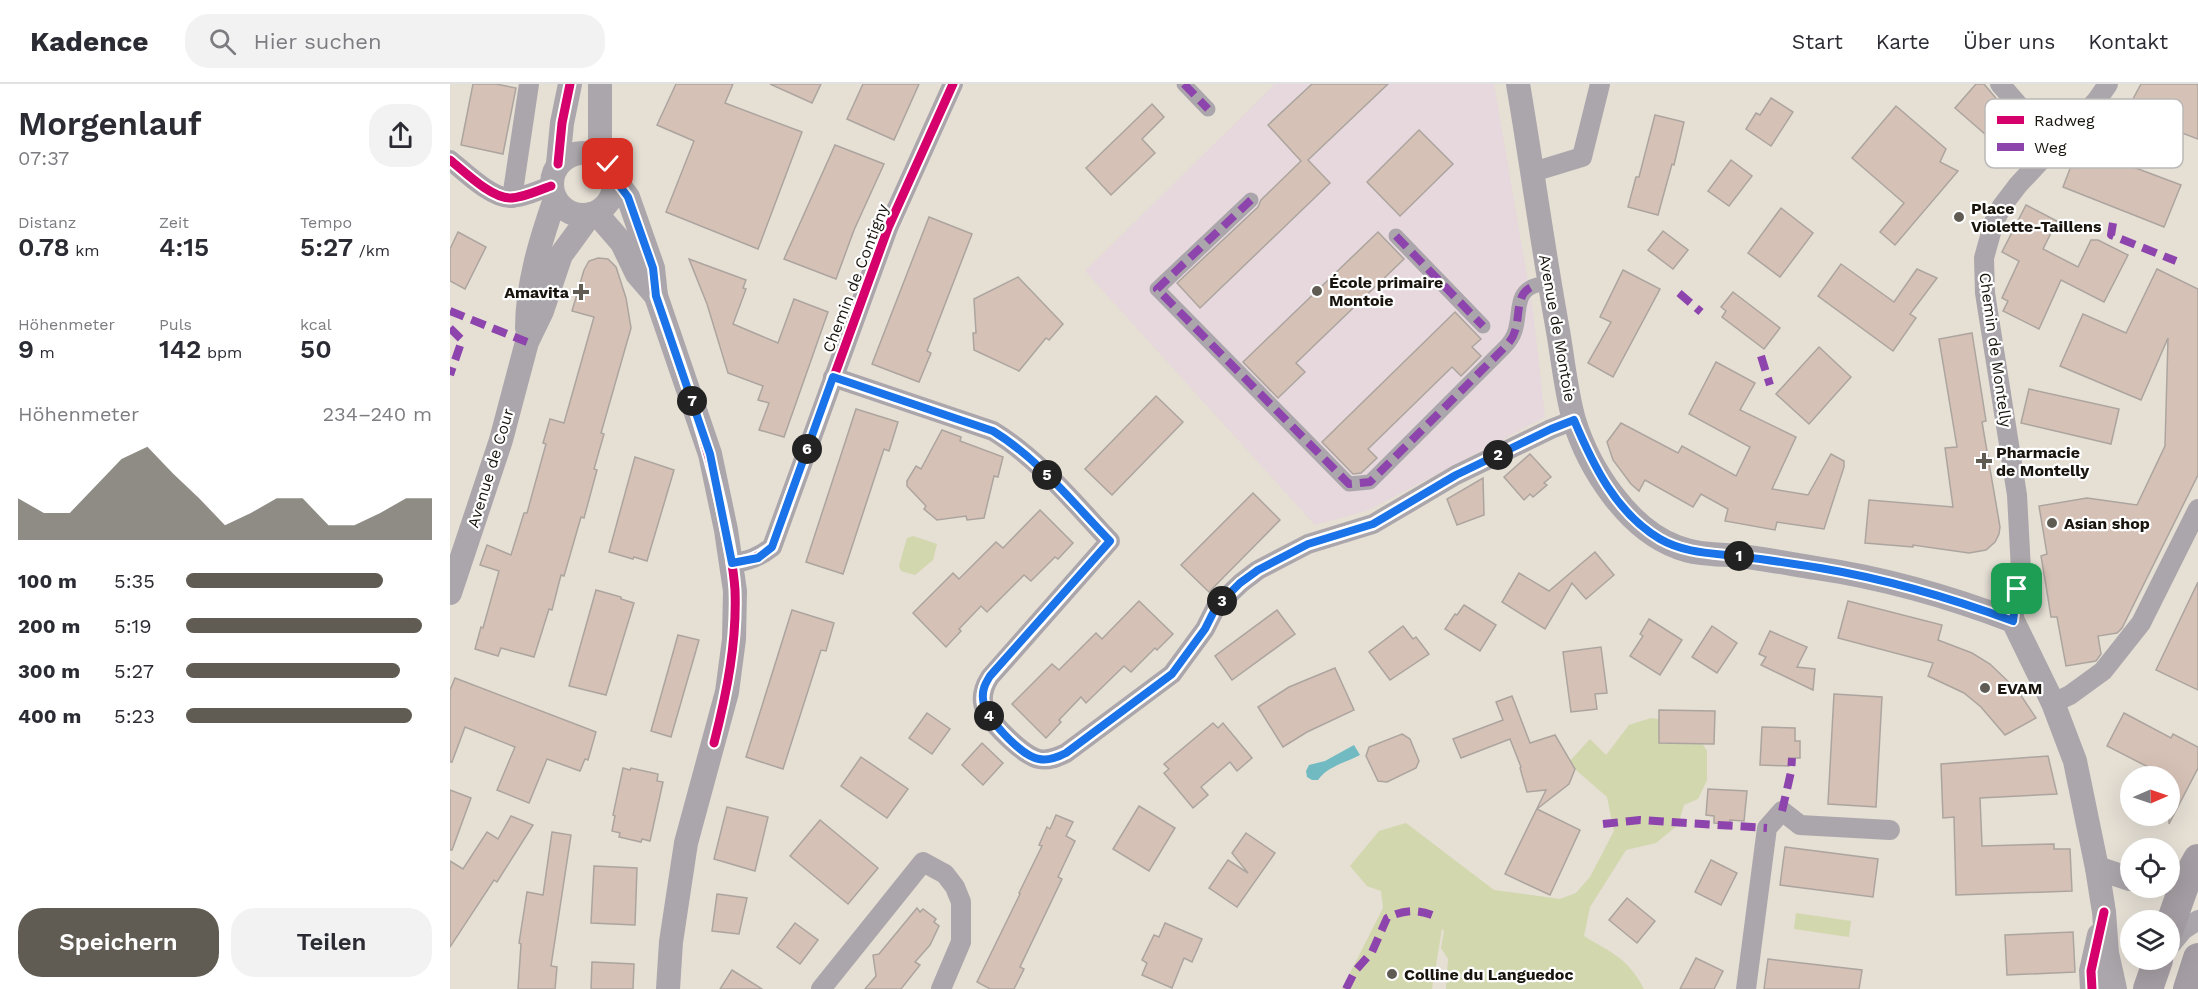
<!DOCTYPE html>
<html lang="de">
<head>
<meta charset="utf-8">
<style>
  body { margin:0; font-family:"Work Sans",sans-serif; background:#f2f2f3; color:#2b2b33; height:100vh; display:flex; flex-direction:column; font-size:22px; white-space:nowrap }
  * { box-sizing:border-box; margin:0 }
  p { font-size:20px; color:#7c7c81 }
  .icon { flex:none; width:33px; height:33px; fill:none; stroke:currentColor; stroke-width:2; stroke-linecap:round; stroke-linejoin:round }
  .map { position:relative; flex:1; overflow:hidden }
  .panel { display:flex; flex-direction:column; background:#fff; width:450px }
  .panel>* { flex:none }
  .needle { width:39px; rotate:88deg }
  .tools { position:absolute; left:1670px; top:682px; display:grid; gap:12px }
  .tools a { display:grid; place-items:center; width:60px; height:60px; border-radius:50%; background:#fff; box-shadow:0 6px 24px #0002; font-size:30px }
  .pin { position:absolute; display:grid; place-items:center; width:51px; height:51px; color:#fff; margin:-26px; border-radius:12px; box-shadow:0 3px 9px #0006 }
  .km { position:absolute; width:30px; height:30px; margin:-15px; border-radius:50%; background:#222; color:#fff; font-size:16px; line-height:30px; text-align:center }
  .round { display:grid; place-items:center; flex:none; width:63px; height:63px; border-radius:24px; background:#f2f2f3 }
  .headline { display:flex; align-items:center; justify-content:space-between; height:102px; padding:0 18px }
  h1 { font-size:33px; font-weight:600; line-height:45px }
  .metrics { display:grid; grid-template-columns:repeat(3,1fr); gap:9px; height:102px; padding:6px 18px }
  .metrics div { display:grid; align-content:center }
  .metrics b { font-size:26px; font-weight:600 }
  .metrics small { font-size:16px; font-weight:400 }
  .metrics p { font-size:16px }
  .chart { height:168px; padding:12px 18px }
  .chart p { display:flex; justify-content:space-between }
  .chart svg { width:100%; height:108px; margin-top:6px; fill:#605c53; opacity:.7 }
  .button { display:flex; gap:12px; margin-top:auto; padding:12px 18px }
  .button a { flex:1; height:69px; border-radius:24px; background:#605c53; color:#fff; font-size:24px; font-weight:600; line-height:69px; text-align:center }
  .button a+a { background:#f2f2f3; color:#2b2b33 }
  ul { padding:0 18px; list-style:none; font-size:20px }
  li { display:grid; grid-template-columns:96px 72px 1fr; align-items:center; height:45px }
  li i { height:15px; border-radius:8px; background:#605c53 }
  header { display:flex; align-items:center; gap:36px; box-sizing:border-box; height:84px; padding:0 30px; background:#fff; border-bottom:2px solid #e1e1e2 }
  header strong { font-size:28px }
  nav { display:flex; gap:33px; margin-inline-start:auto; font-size:21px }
  .search { width:420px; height:54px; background:#f2f2f3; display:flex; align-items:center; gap:15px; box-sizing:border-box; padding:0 21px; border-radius:24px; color:#7c7c81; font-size:22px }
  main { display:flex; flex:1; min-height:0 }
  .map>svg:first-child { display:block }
</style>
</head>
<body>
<header>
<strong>Kadence</strong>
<div class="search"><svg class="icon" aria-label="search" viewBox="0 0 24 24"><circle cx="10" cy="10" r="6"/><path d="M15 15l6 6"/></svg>Hier suchen</div>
<nav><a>Start</a><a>Karte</a><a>Über uns</a><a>Kontakt</a></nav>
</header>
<main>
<section class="panel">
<div class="headline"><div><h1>Morgenlauf</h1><p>07:37</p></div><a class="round"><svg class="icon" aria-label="share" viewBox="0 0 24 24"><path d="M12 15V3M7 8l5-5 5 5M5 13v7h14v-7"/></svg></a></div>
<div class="metrics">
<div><p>Distanz</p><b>0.78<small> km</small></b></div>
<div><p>Zeit</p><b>4:15</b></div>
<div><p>Tempo</p><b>5:27<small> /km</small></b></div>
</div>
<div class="metrics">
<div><p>Höhenmeter</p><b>9<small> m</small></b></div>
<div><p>Puls</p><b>142<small> bpm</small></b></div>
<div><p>kcal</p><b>50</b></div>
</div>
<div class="chart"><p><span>Höhenmeter</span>234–240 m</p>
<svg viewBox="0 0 160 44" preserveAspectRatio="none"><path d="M0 44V27L10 33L20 33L30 22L40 11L50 6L60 17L70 27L80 38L90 33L100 27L110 27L120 38L130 38L140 33L150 27L160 27V44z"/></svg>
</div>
<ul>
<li><b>100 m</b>5:35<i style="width:80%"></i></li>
<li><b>200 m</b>5:19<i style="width:96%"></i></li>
<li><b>300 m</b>5:27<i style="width:87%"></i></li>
<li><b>400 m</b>5:23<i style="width:92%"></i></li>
</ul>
<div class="button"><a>Speichern</a><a>Teilen</a></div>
</section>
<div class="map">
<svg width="1748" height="905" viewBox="0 0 1748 905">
  <rect width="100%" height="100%" fill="#e5dfd4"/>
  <polygon fill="#e6d8dc" points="825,0 1044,0 1083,227 1095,333 919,426 865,441 635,187"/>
  <g fill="#d2d7ae">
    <polygon points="463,452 487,460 483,476 465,491 451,487 449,482 457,454"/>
    <path d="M1201,634L1239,640L1257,667V696L1248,715L1234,721L1228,741L1206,759L1176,766L1140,823L1134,852C1163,870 1177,873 1194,905H996L998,875L991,864L994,847L992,845L982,905H892L933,824L931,807L917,802L900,782L929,747L956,739L1044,806L1110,815L1126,809L1140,793L1164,747L1157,713L1118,679L1140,655L1156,671L1179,641Z"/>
    <polygon points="1346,829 1401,837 1399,853 1344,845"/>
  </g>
  <path fill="#71bac2" d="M904,661L910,671C895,679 878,682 868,696H862L857,693L856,687L859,681L875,677Z"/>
  <g fill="#d6c1b6" stroke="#aca59f" stroke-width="1.5">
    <polygon points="23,0 46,0 66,4 53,70 11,61"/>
    <polygon points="226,0 283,0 275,19 352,48 308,165 216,128 244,57 207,41"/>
    <polygon points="320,0 371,0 362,19"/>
    <polygon points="413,0 469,0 444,56 397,35"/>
    <polygon points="862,0 938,0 858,76 880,99 750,224 727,199 808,123 811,116 851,77 818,41"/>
    <polygon points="1526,0 1534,0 1570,43 1551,64 1505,24"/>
    <polygon points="1691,0 1748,0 1748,55 1676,28"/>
    <polygon points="1321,14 1343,28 1321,62 1296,45 1306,29 1310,31"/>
    <polygon points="702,20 714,33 692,55 705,69 661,111 636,84"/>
    <polygon points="1446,22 1496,65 1490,78 1508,87 1445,161 1430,148 1454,119 1402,74"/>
    <polygon points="1205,31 1234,38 1224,81 1222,80 1208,131 1178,123 1186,93 1189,93"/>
    <polygon points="969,46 1003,80 950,132 917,98"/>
    <polygon points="385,61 434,80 404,146 386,195 334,175"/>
    <polygon points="1635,65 1731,101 1714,143 1613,103 1621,82 1625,84 1629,72 1631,74"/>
    <polygon points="1281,76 1302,92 1279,122 1258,107"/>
    <polygon points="1576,121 1607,137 1593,165 1628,183 1641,156 1648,156 1678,171 1654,218 1611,196 1589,245 1553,227 1558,217 1552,214 1569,177 1552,168"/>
    <polygon points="1331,124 1363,149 1330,193 1298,169"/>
    <polygon points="479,133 522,150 477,267 481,269 469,298 422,280"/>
    <polygon points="1213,147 1238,166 1223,185 1198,166"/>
    <polygon points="8,148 36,163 15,205 0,197 0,165"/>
    <polygon points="928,148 954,175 846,279 855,288 828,314 793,278"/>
    <polygon points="148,174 158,175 166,183 176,214 181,244 151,349 154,350 144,385 147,386 134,434 131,433 114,492 111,491 102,526 99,525 84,573 51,564 48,572 25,565 31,543 33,544 49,487 30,481 37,461 61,471 74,429 77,429 96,360 93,359 100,335 114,339 144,233 122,227 134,186 139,177"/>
    <polygon points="239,175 296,196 293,204 296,205 283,240 328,259 344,215 378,228 334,353 309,346 319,319 308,316 313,302 278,289 257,220"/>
    <polygon points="1391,180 1444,218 1467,185 1487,194 1460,230 1466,234 1443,267 1368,212"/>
    <polygon points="1707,185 1748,205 1748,391 1672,544 1667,549 1648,552 1651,570 1646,577 1616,582 1607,533 1601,533 1597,508 1591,472 1597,470 1589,422 1637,414 1687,421 1715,362 1718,254 1691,316 1610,282 1633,230 1676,249"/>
    <polygon points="1173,186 1210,205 1163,293 1138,279 1161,238 1150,233"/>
    <polygon points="568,193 613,240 599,256 596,254 569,287 524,266 523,249 526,249 524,215"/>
    <polygon points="1283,208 1330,244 1314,265 1272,233 1276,227 1271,223"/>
    <polygon points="1005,228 1031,255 1022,263 1031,272 1011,292 1002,283 918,365 927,374 911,389 903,390 872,358"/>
    <polygon points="1522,249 1536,337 1532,338 1550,443 1549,450 1545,458 1536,466 1519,469 1463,461 1463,463 1415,459 1419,416 1503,423 1495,364 1507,363 1489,255"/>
    <polygon points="1369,263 1401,293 1359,340 1326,310"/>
    <polygon points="1266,278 1305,299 1290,326 1346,353 1322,405 1358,411 1381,370 1394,377 1394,383 1374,445 1327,438 1325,446 1275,437 1278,425 1251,410 1243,423 1195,396 1189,407 1181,400 1163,376 1157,358 1171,339 1228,369 1232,362 1286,392 1300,363 1239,330"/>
    <polygon points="1579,305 1669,325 1661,360 1571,339"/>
    <polygon points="706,312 733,338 662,411 635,385"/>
    <polygon points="406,325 448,338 439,367 434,365 393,490 356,478"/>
    <polygon points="492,346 511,353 510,357 553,373 548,393 544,392 534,434 517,436 516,432 487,436 474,425 476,422 457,402 457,397 466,382 471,385"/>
    <polygon points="1080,370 1101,393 1094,399 1097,401 1083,413 1080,410 1074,416 1054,393"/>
    <polygon points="185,373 224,386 197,477 184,473 183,475 159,468"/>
    <polygon points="1033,394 1034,431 1007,441 997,415"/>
    <polygon points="803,409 830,436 759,508 731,481"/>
    <polygon points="590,426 623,459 608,475 605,473 581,497 574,491 537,528 531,522 509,545 511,547 496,563 463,529 503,489 509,495 546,458 553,464"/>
    <polygon points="1145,468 1164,491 1136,515 1122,499 1095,545 1052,518 1069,489 1099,507"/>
    <polygon points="1748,498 1748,606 1706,586"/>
    <polygon points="146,506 171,513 171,515 184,519 156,611 119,602"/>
    <polygon points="689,517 723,550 707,566 705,564 681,588 674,582 636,619 631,613 609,636 611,638 596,654 562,620 602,580 609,586 646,549 652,555"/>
    <polygon points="1398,517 1492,541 1488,556 1522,569 1540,580 1568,607 1586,634 1555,651 1531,623 1514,609 1478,592 1483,579 1388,554"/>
    <polygon points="1014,521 1046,541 1030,567 995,545 1005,530 1007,531"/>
    <polygon points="342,526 384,539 376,567 371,566 333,685 296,673"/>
    <polygon points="827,526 845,550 782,596 765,572"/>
    <polygon points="1199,535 1232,556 1210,591 1180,572 1193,552 1190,550"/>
    <polygon points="953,542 963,555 966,553 979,570 940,596 919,568"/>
    <polygon points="1262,542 1287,559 1267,589 1242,573"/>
    <polygon points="1320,547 1357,563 1347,583 1365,585 1363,606 1311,581 1316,573 1309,570"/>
    <polygon points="228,551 249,556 221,653 201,647"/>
    <polygon points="1151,563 1157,609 1145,610 1147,625 1121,628 1113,568"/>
    <polygon points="885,584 904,626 857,648 833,663 808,623 839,603"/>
    <polygon points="5,594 146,648 138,676 135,675 130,687 97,675 79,719 47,706 65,663 15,643 2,678 0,678 0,606"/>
    <polygon points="1384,610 1432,613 1426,723 1378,720"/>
    <polygon points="1062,612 1080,659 1105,651 1125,685 1119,700 1087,725 1130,746 1100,811 1055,790 1096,706 1077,708 1070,684 1071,683 1060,655 1011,674 1003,655 1053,636 1046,618"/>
    <polygon points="1209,626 1265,627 1264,660 1209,659"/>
    <polygon points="477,629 500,645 482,670 459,654"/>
    <polygon points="1674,629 1721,654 1723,650 1748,663 1748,684 1719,740 1719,693 1700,693 1704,686 1657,662"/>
    <polygon points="763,639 768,644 773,639 802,674 787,687 780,678 751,703 758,711 743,724 714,689 719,685 714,680"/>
    <polygon points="1312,643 1345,644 1345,657 1350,657 1350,674 1339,674 1339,682 1310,681"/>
    <polygon points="952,650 960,655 969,677 966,684 937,698 928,697 916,672 919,663"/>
    <polygon points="532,659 553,679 533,701 512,681"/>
    <polygon points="1598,672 1607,710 1530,714 1532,762 1604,760 1604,765 1620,765 1622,807 1506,811 1504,733 1493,734 1491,680"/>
    <polygon points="411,673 458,705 437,734 391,702"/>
    <polygon points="173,684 180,686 181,684 208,690 207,697 213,698 200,757 192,755 191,758 169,753 170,749 162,747 165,732 163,731"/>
    <polygon points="1258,705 1297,707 1294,737 1280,736 1280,740 1264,739 1264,732 1256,731"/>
    <polygon points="0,706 21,714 2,766 0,766"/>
    <polygon points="689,722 725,744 699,787 663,765"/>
    <polygon points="277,723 318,733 305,787 264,775"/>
    <polygon points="606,731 623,738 616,752 625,757 608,793 612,795 570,883 574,885 564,905 540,905 527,898 570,810 569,809 592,762 589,761 597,743 600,745"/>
    <polygon points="61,732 83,741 47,798 44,796 0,863 0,777 13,785 37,748 48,755"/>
    <polygon points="370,736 428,784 398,820 340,772"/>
    <polygon points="102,748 121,751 101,882 107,883 105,905 68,905 71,860 69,859 77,808 93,811"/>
    <polygon points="796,749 825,769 787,823 759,804 778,776 798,789 782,769"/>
    <polygon points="1335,763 1428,775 1423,813 1330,801"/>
    <polygon points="1261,776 1287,789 1271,821 1245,808"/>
    <polygon points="144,782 187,784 185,841 141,839"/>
    <polygon points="267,810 297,814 289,850 262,847"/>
    <polygon points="1177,814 1205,837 1187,859 1159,836"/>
    <polygon points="467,824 470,828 473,825 486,835 484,838 489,842 480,861 465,878 470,881 451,905 415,905 426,892 423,871 429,870"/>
    <polygon points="345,839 368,856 350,880 327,863"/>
    <polygon points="715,839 752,855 742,878 734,874 722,904 692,891 697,879 692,876 704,851 709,853"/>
    <polygon points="1623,848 1625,888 1557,891 1555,851"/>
    <polygon points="1246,874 1273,887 1264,905 1230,905"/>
    <polygon points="1318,875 1412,886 1409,905 1314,905"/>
    <polygon points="142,878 184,880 183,905 141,905"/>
    <polygon points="282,886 312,905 270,905"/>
  </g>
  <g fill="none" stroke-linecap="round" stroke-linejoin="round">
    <g stroke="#aba6ab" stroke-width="15">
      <polyline points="734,0 758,25"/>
      <path d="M801,116L707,205L899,400L920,398L1054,264C1059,259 1063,254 1065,247C1071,229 1064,207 1087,201"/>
      <polyline points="946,152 1033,242"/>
    </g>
    <g stroke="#aba6ab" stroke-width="20">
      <polyline points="1550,0 1604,62"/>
      <path d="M0,76C15,88 41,114 60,114C73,114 89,106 101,102"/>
      <polyline points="1083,88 1132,73 1150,0"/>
      <polyline points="62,114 79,0"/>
      <path d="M383,293L543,347C589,375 624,419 660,457L540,593C533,604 530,616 536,628C544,642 574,672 589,675C599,677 608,673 616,669L722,590L755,545L766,523L791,499L808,486L858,460L923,440L1006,391L1101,345L1124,336"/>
      <path d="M282,479C299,477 309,473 322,463L438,144L503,0"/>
      <polyline points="1563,537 1571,486 1567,411 1535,209 1534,174 1544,138 1552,122 1568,101 1647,16 1658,0"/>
      <polyline points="1603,619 1620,611 1653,587 1691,539 1748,425"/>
      <polyline points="1719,863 1733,846 1748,836"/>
      <polyline points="371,905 473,778 495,790 505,803 511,818 511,858 491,905"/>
      <polyline points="1296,905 1317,744 1332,727 1350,741 1440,746"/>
    </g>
    <g stroke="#aba6ab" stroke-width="24">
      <path d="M1068,0C1082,82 1093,165 1108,247C1113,276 1116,308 1124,336C1139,385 1178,445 1227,463C1247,471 1269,470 1290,472C1315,475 1341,480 1366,484C1434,494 1500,513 1563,537L1603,619L1625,677L1647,784L1654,828L1657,869L1665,905"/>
      <circle cx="133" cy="100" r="31"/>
      <polyline points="150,73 150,0"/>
      <polyline points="108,80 112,39 120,0"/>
      <polyline points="164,94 178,113 203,184 206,212 260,370 276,446 285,507 284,555 277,608 236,759 221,858 218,905"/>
      <polyline points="146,129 172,159 187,190 206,212"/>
      <path d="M77,244C77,200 91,155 105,115"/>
      <polyline points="0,509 51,356 77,258 92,227 111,171 141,130"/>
      <polyline points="1647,784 1680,795"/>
      <polyline points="1642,905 1641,887 1649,851"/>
    </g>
    <g stroke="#a49da3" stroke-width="30">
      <polyline points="1719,844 1735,799 1748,775"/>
      <polyline points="1698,905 1708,876"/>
      <polyline points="1738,905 1748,874"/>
    </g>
    <g stroke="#8e44ad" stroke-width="8" stroke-dasharray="15 8" stroke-linecap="butt">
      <polyline points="734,0 758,25"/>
      <path d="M801,116L707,205L899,400L920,398L1054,264C1059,259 1063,254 1065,247C1071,229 1064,207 1087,201"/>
      <polyline points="1663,139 1661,151 1726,177"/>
      <polyline points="946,152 1033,242"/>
      <polyline points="1229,209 1251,228"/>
      <polyline points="0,227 77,258"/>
      <polyline points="0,244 12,256 0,291"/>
      <polyline points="1311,272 1320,301"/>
      <polyline points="1332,727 1341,688 1342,674"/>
      <polyline points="1153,740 1190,736 1317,744"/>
      <path d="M896,905L905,887L922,868L937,834C953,826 966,825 982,831"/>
    </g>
    <defs>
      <g id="cycleway">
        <path d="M0,76C15,88 41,114 60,114C73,114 89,106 101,102"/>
        <polyline points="108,80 112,39 120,0"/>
        <path d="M206,212C230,281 255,349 271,421C277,449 283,477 285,506C287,558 277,608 264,659"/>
        <path d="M383,293L543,347C589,375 624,419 660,457L540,593C533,604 530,616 536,628C544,642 574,672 589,675C599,677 608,673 616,669L722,590L755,545L766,523L791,499L808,486L858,460L923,440L1006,391L1101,345L1124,336"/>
        <path d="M282,479C299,477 309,473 322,463L438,144L503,0"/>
        <polyline points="1642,905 1641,887 1654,828"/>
      </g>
    </defs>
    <use href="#cycleway" stroke="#fff" stroke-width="13"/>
    <use href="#cycleway" stroke="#d6006c" stroke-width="9"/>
  </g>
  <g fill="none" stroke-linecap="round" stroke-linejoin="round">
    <defs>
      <path id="route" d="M158,80L164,94L178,113L203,184L206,212L260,370L282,479L308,474L322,463L383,293L543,347C589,375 623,419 660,457L540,592C535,600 532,606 533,615C534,633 571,672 589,675C599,677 608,673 616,669L722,590L755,545L766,523L790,499L808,486L858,460L923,440L1006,391L1101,345L1124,336C1143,381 1166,429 1210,455C1236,470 1265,469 1294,473C1320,476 1345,480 1370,484C1436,495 1501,514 1563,537L1567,505"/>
    </defs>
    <use href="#route" stroke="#fff" stroke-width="12"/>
    <use href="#route" stroke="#1a73e8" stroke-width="8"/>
  </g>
  <g fill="#605c53" stroke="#fff" stroke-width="2">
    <circle cx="1509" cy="133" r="6"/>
    <circle cx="867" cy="207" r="6"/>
    <path d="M128 199h6v6h6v6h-6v6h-6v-6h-6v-6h6z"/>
    <path d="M1531 368h6v6h6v6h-6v6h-6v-6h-6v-6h6z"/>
    <circle cx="1602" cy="439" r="6"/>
    <circle cx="1535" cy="604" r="6"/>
    <circle cx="942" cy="890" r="6"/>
  </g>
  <g text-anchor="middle" stroke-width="4.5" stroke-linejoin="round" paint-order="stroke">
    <g font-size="16" font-weight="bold" fill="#19150e" stroke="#fff" text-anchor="start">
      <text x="1521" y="130">Place<tspan x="1521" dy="18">Violette-Taillens</tspan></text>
      <text x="879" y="204">École primaire<tspan x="879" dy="18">Montoie</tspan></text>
      <text x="119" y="214" text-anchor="end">Amavita</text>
      <text x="1546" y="374">Pharmacie<tspan x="1546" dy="18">de Montelly</tspan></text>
      <text x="1614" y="445">Asian shop</text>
      <text x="1547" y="610">EVAM</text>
      <text x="954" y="896">Colline du Languedoc</text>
    </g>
    <g font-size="16" fill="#19150e" stroke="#fff">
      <text transform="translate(405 194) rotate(-69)" y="6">Chemin de Contigny</text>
      <text transform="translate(1108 244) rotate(80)" y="6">Avenue de Montoie</text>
      <text transform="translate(1546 266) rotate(82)" y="6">Chemin de Montelly</text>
      <text transform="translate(40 384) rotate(-73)" y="6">Avenue de Cour</text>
    </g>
  </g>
  <rect x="1535" y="15" width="198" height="69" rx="9" fill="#fff" stroke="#bab9b7" stroke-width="1.5"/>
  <rect x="1547" y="32" width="27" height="8" fill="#d6006c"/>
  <rect x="1547" y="59" width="27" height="8" fill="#8e44ad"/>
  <g font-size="16" fill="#19150e">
    <text x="1584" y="42">Radweg</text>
    <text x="1584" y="69">Weg</text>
  </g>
</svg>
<div class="tools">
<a><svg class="needle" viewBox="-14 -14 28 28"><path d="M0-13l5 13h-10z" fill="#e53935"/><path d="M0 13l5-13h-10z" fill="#7c7c81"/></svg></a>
<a><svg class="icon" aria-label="locate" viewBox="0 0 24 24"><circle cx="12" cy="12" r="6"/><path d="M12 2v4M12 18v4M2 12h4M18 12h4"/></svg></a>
<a><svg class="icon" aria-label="layers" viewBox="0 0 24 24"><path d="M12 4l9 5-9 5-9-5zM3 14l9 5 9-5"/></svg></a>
</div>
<div class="pin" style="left:1567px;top:505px;background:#1e9e55"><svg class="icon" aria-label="arrive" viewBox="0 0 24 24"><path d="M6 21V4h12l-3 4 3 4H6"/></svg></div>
<div class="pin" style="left:158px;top:80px;background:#d93025"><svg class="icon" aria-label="check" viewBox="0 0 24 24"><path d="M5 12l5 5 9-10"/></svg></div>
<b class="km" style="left:1289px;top:472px">1</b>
<b class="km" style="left:1048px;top:371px">2</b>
<b class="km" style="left:772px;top:517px">3</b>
<b class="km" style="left:539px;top:632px">4</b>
<b class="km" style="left:597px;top:391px">5</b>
<b class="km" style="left:357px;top:365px">6</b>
<b class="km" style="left:242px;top:317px">7</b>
</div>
</main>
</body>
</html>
